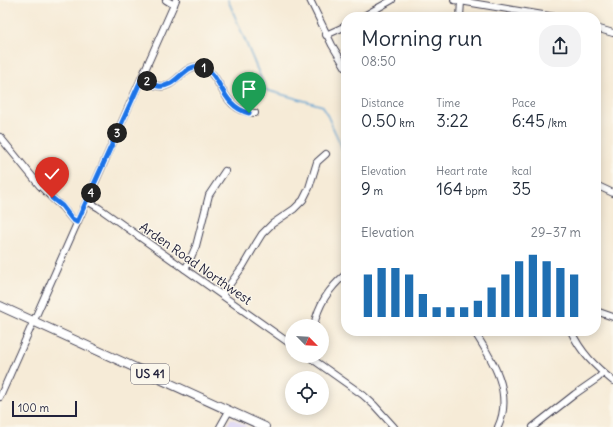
<!DOCTYPE html>
<html lang="en">
<head>
<meta charset="utf-8">
<style>
  body { margin:0; font-family:Delius,sans-serif; background:#f2f2f3; color:#1f2937; height:100vh; display:flex; flex-direction:column; font-size:15px; white-space:nowrap }
  * { box-sizing:border-box; margin:0 }
  p { font-size:13px; color:#747a83 }
  .icon { flex:none; width:22px; height:22px; fill:none; stroke:currentColor; stroke-width:2; stroke-linecap:round; stroke-linejoin:round }
  .map { position:relative; flex:1; overflow:hidden }
  .panel { position:absolute; left:341px; top:12px; width:260px; height:324px; display:flex; flex-direction:column; background:#fff; border-radius:16px; box-shadow:0 2px 10px #0003 }
  .panel>* { flex:none }
  .needle { width:26px; rotate:114deg }
  .controls { position:absolute; left:285px; top:319px; display:grid; gap:8px }
  .controls a { display:grid; place-items:center; width:44px; height:44px; border-radius:50%; background:#fff; box-shadow:0 2px 10px #0003; font-size:20px }
  .scale { position:absolute; left:12px; bottom:10px; width:65px; box-sizing:border-box; padding-left:4px; border:2px solid #22223b; border-top:0; font-size:11px; line-height:14px; white-space:nowrap; color:#22223b; -webkit-text-stroke:3px #fbf7ec; paint-order:stroke }
  .pin { position:absolute; display:grid; place-items:center; width:34px; height:34px; color:#fff; margin:-41px -17px; border-radius:50% 50% 50% 0; rotate:-45deg; box-shadow:0 0 4px #0007 }
  .pin .icon { rotate:45deg }
  .km { position:absolute; width:20px; height:20px; margin:-10px; border-radius:50%; background:#222; color:#fff; font-size:11px; line-height:20px; text-align:center }
  .round { display:grid; place-items:center; flex:none; width:42px; height:42px; border-radius:16px; background:#f2f2f3 }
  .overview { display:flex; align-items:center; justify-content:space-between; height:68px; padding:0 20px }
  h1 { font-size:22px; font-weight:600; line-height:30px }
  .figures { display:grid; grid-template-columns:repeat(3,1fr); gap:6px; height:68px; padding:4px 20px }
  .figures div { display:grid; align-content:center }
  .figures b { font-size:17px; font-weight:600 }
  .figures small { font-size:11px; font-weight:400 }
  .figures p { font-size:11px }
  .chart { height:112px; padding:8px 20px }
  .chart p { display:flex; justify-content:space-between }
  .chart svg { width:100%; height:72px; margin-top:4px; stroke:#1f6fb2; stroke-width:6 }
  .map>svg:first-child { display:block }
</style>
</head>
<body>
<div class="map">
<svg width="613" height="427" viewBox="0 0 613 427">
  <rect width="100%" height="100%" fill="#fbf7ec"/>
  <filter id="ink" filterUnits="userSpaceOnUse"><feTurbulence type="fractalNoise" baseFrequency=".025" numOctaves="2"/><feDisplacementMap in="SourceGraphic" scale="8" xChannelSelector="R" yChannelSelector="G"/><feConvolveMatrix kernelMatrix="1 2 1 2 8 2 1 2 1" color-interpolation-filters="sRGB"/></filter>
  <filter id="wash" filterUnits="userSpaceOnUse"><feTurbulence type="fractalNoise" baseFrequency=".012" numOctaves="4" result="noise"/><feDisplacementMap in="SourceGraphic" scale="16" xChannelSelector="R" yChannelSelector="G"/><feGaussianBlur stdDeviation="0.9" result="paint"/><feColorMatrix in="noise" values="0 0 0 0 0 0 0 0 0 0 0 0 0 0 0 0 0 1.4 0 .05"/><feComposite in="paint" operator="in"/></filter>
  <g filter="url(#wash)">
    <rect width="100%" height="100%" fill="#f6ebd7"/>
    <polygon fill="#dcd6f6" points="231,418 249,427 226,427"/>
    <g fill="none" stroke-linecap="round" stroke-linejoin="round">
      <g stroke="#5ca0d1" stroke-width="1.5">
        <polyline points="228,0 266,90 323,106 340,143 346,162"/>
        <polyline points="344,231 346,227"/>
      </g>
    </g>
  </g>
  <g filter="url(#ink)">
    <g fill="none" stroke-linecap="round" stroke-linejoin="round">
      <defs>
        <g id="minor">
          <polyline points="166,0 174,5"/>
          <polyline points="310,0 332,45 346,68"/>
          <polyline points="454,0 555,17"/>
          <polyline points="362,17 392,0"/>
          <polyline points="460,17 461,1"/>
          <polyline points="596,28 613,33"/>
          <polyline points="326,35 346,26"/>
          <path d="M142,78C147,81 153,85 158,86C176,90 184,62 201,67C224,73 219,111 255,113"/>
          <polyline points="0,137 40,186 52,198 62,207 72,219 77,222"/>
          <polyline points="596,185 613,193"/>
          <polyline points="87,201 99,208 292,345"/>
          <polyline points="185,269 188,264 196,246 209,195 225,171"/>
          <polyline points="222,295 243,266 257,242 262,234 272,224 294,209 303,200 309,188 317,162 326,154"/>
          <polyline points="596,311 613,317"/>
          <path d="M314,326C318,305 329,288 346,274"/>
          <path d="M474,331C492,359 514,393 498,427"/>
          <path d="M571,331C581,353 595,366 613,381"/>
          <polyline points="308,356 363,395 374,405 394,427"/>
          <polyline points="0,397 176,0"/>
          <polyline points="220,427 229,411"/>
          <polyline points="533,427 575,394 598,378 603,373"/>
        </g>
        <polyline id="major" points="0,306 265,427"/>
      </defs>
      <use href="#minor" stroke="#424052" stroke-width="8"/>
      <use href="#major" stroke="#424052" stroke-width="10"/>
      <use href="#minor" stroke="#fff" stroke-width="6"/>
      <use href="#major" stroke="#fff" stroke-width="8"/>
    </g>
  </g>
  <g fill="none" stroke-linecap="round" stroke-linejoin="round" filter="url(#ink)">
    <defs>
      <path id="route" d="M52,198L62,206L72,219L77,222L142,78C147,81 153,85 158,86C177,89 184,62 202,67C222,73 220,106 249,113"/>
    </defs>
    <use href="#route" stroke="#fff" stroke-width="8"/>
    <use href="#route" stroke="#1a73e8" stroke-width="5"/>
  </g>
  <g text-anchor="middle" stroke-width="3" stroke-linejoin="round" paint-order="stroke">
    <rect fill="#fbf7ec" stroke="#636270" stroke-width="1" x="131" y="364" width="38" height="20" rx="3"/>
    <g font-size="12" font-weight="bold" fill="#22223b">
      <text x="150" y="378">US 41</text>
    </g>
    <g font-size="13" fill="#22223b" stroke="#fbf7ec">
      <text transform="translate(196 263) rotate(35)" y="5">Arden Road Northwest</text>
    </g>
  </g>
</svg>
<div class="controls">
<a><svg class="needle" viewBox="-14 -14 28 28"><path d="M0-13l5 13h-10z" fill="#e53935"/><path d="M0 13l5-13h-10z" fill="#747a83"/></svg></a>
<a><svg class="icon" aria-label="locate" viewBox="0 0 24 24"><circle cx="12" cy="12" r="6"/><path d="M12 2v4M12 18v4M2 12h4M18 12h4"/></svg></a>
</div>
<div class="scale">100 m</div>
<div class="pin" style="left:249px;top:113px;background:#1e9e55"><svg class="icon" aria-label="arrive" viewBox="0 0 24 24"><path d="M6 21V4h12l-3 4 3 4H6"/></svg></div>
<div class="pin" style="left:52px;top:198px;background:#d93025"><svg class="icon" aria-label="check" viewBox="0 0 24 24"><path d="M5 12l5 5 9-10"/></svg></div>
<b class="km" style="left:204px;top:68px">1</b>
<b class="km" style="left:147px;top:81px">2</b>
<b class="km" style="left:117px;top:133px">3</b>
<b class="km" style="left:91px;top:193px">4</b>
<section class="panel">
<div class="overview"><div><h1>Morning run</h1><p>08:50</p></div><a class="round"><svg class="icon" aria-label="share" viewBox="0 0 24 24"><path d="M12 15V3M7 8l5-5 5 5M5 13v7h14v-7"/></svg></a></div>
<div class="figures">
<div><p>Distance</p><b>0.50<small> km</small></b></div>
<div><p>Time</p><b>3:22</b></div>
<div><p>Pace</p><b>6:45<small> /km</small></b></div>
</div>
<div class="figures">
<div><p>Elevation</p><b>9<small> m</small></b></div>
<div><p>Heart rate</p><b>164<small> bpm</small></b></div>
<div><p>kcal</p><b>35</b></div>
</div>
<div class="chart"><p><span>Elevation</span>29–37 m</p>
<svg viewBox="0 0 160 44" preserveAspectRatio="none"><path d="M5 44V18M15 44V14M25 44V14M35 44V18M45 44V30M55 44V38M65 44V38M75 44V38M85 44V34M95 44V26M105 44V18M115 44V10M125 44V6M135 44V10M145 44V14M155 44V18"/></svg>
</div>
</section>
</div>
</body>
</html>
